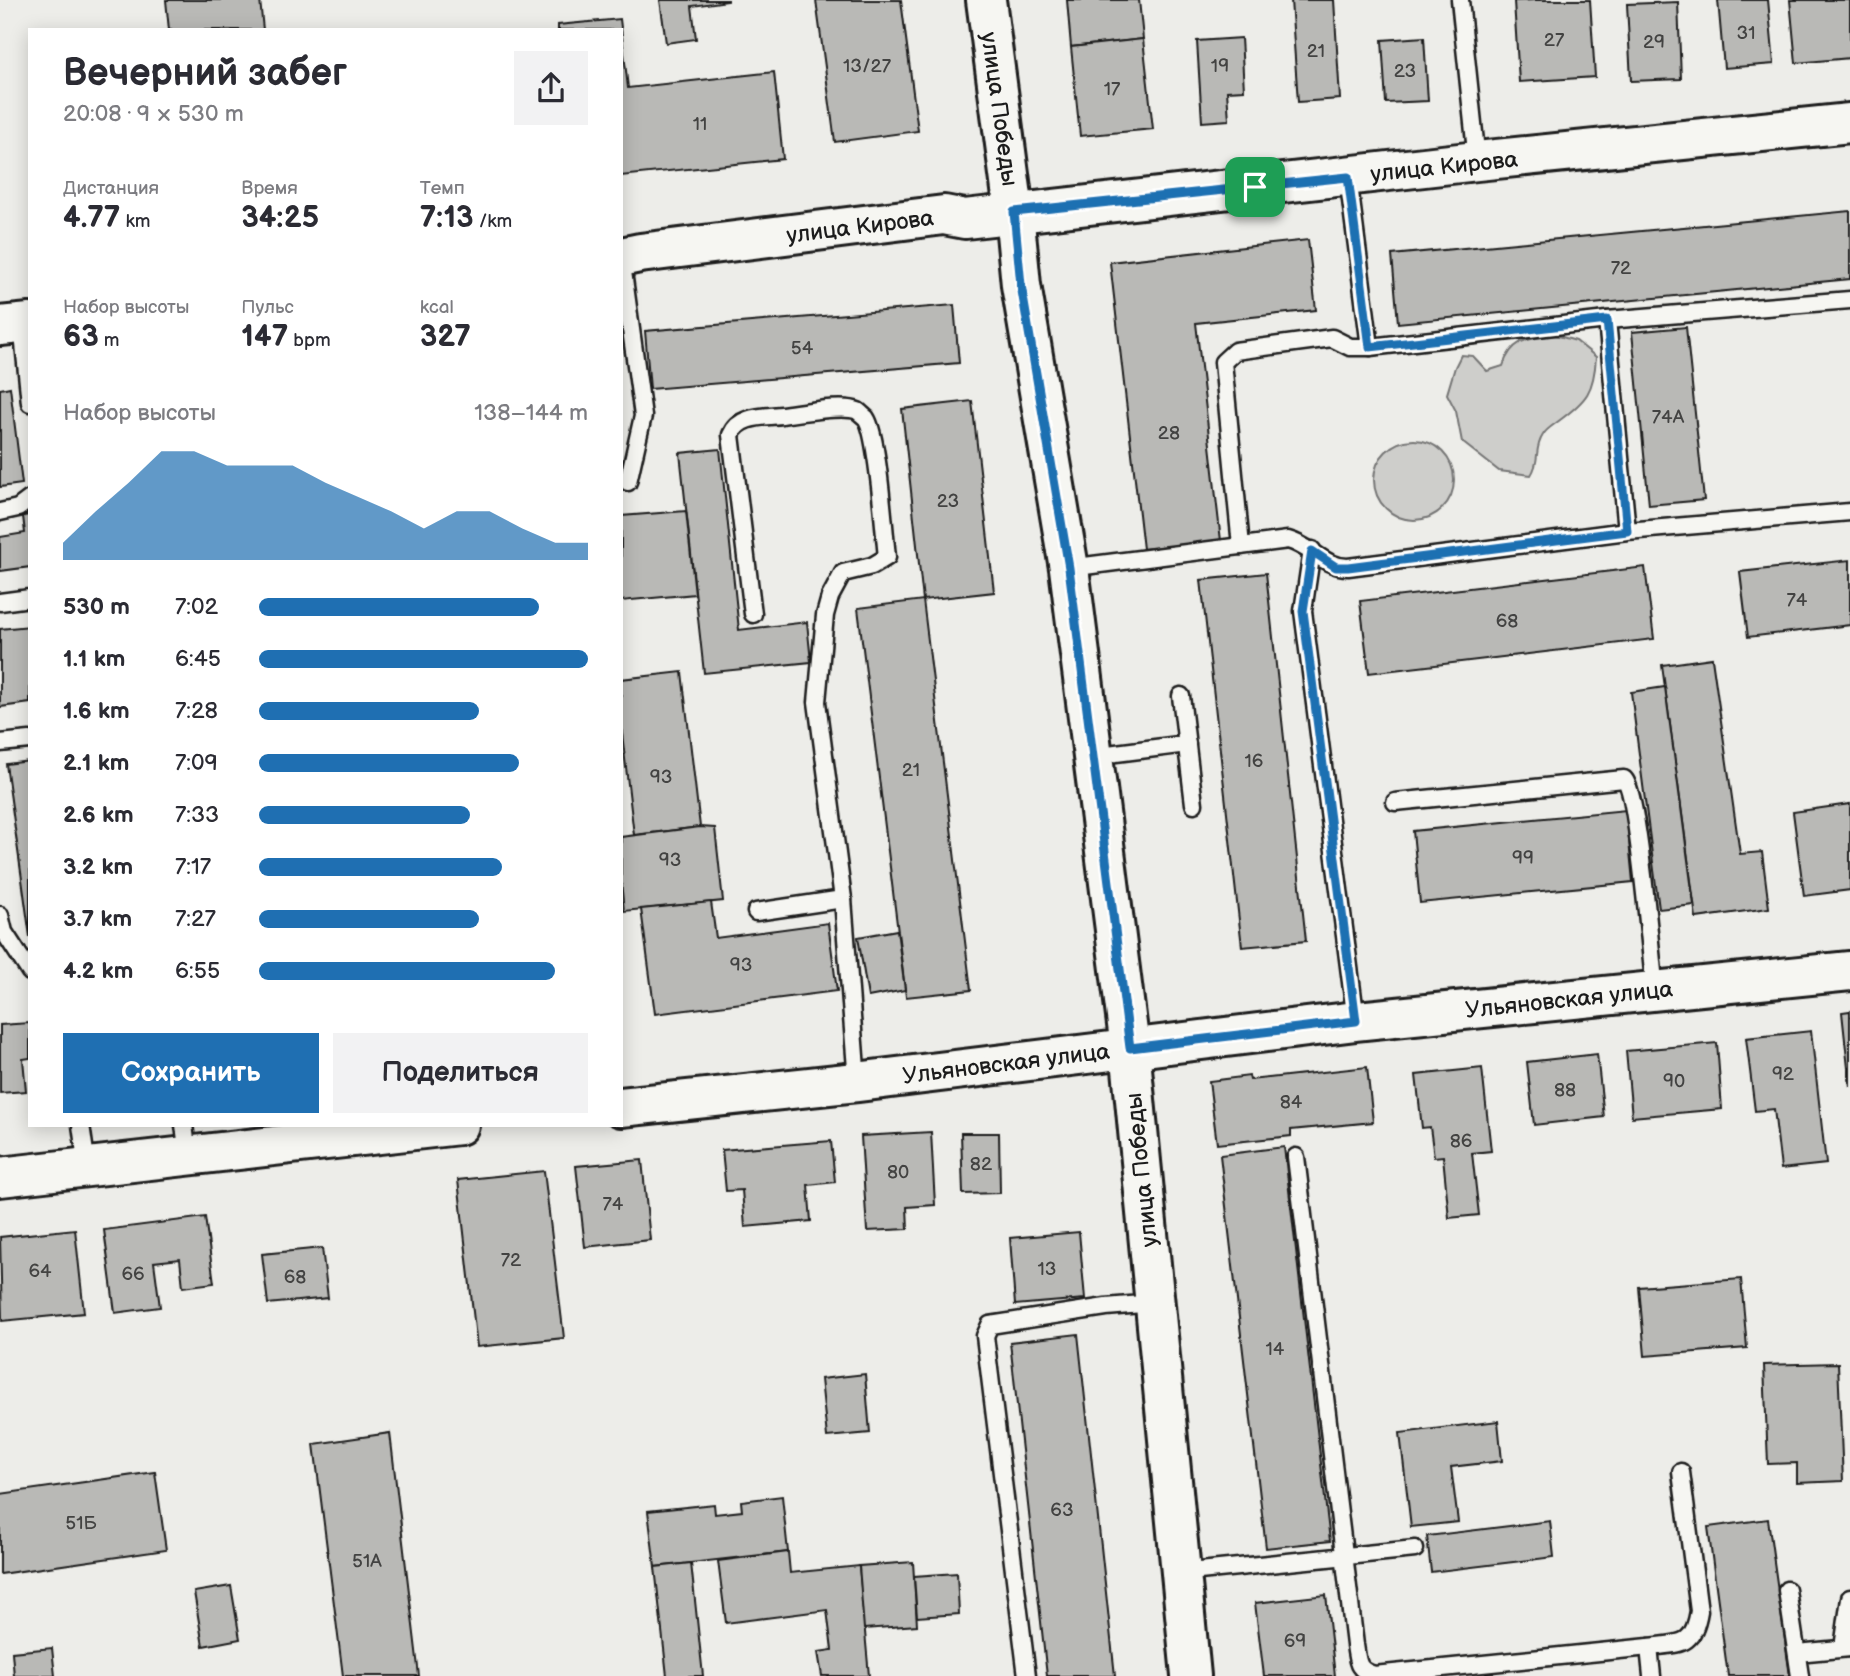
<!DOCTYPE html>
<html lang="ru">
<head>
<meta charset="utf-8">
<style>
  body { margin:0; font-family:"Balsamiq Sans",sans-serif; background:#f2f2f3; color:#2b2b33; height:100vh; display:flex; flex-direction:column; font-size:26px; white-space:nowrap }
  * { box-sizing:border-box; margin:0 }
  p { font-size:23px; color:#7c7c81 }
  .icon { flex:none; width:38px; height:38px; fill:none; stroke:currentColor; stroke-width:2; stroke-linecap:round; stroke-linejoin:round }
  .map { position:relative; flex:1; overflow:hidden }
  .drawer { position:absolute; left:28px; top:28px; width:595px; height:1099px; display:flex; flex-direction:column; background:#fff; border-radius:0px; box-shadow:0 4px 18px #0003 }
  .drawer>* { flex:none }
  .pin { position:absolute; display:grid; place-items:center; width:60px; height:60px; color:#fff; margin:-30px; border-radius:14px; box-shadow:0 4px 10px #0006 }
  .round { display:grid; place-items:center; flex:none; width:74px; height:74px; border-radius:0px; background:#f2f2f3 }
  .head { display:flex; align-items:center; justify-content:space-between; height:119px; padding:0 35px }
  h1 { font-size:38px; font-weight:700; line-height:52px }
  .figures { display:grid; grid-template-columns:repeat(3,1fr); gap:10px; height:119px; padding:7px 35px }
  .figures div { display:grid; align-content:center }
  .figures b { font-size:30px; font-weight:700 }
  .figures small { font-size:19px; font-weight:400 }
  .figures p { font-size:19px }
  .chart { height:196px; padding:14px 35px }
  .chart p { display:flex; justify-content:space-between }
  .chart svg { width:100%; height:126px; margin-top:7px; fill:#1f6fb2; opacity:.7 }
  .primary-button { display:flex; gap:14px; margin-top:auto; padding:14px 35px }
  .primary-button a { flex:1; height:80px; border-radius:0px; background:#1f6fb2; color:#fff; font-size:28px; font-weight:700; line-height:80px; text-align:center }
  .primary-button a+a { background:#f2f2f3; color:#2b2b33 }
  ul { padding:0 35px; list-style:none; font-size:23px }
  li { display:grid; grid-template-columns:112px 84px 1fr; align-items:center; height:52px }
  li i { height:18px; border-radius:9px; background:#1f6fb2 }
  .map>svg:first-child { display:block }
</style>
</head>
<body>
<div class="map">
<svg width="1850" height="1676" viewBox="0 0 1850 1676">
  <rect width="100%" height="100%" fill="#edede9"/>
  <filter id="ink" filterUnits="userSpaceOnUse"><feTurbulence type="fractalNoise" baseFrequency=".0143" numOctaves="2"/><feDisplacementMap in="SourceGraphic" scale="14" xChannelSelector="R" yChannelSelector="G"/><feConvolveMatrix kernelMatrix="1 2 1 2 8 2 1 2 1" color-interpolation-filters="sRGB"/></filter>
  <g filter="url(#ink)">
    <g fill="#cececb" stroke="#757574" stroke-width="2">
      <path d="M1555,335L1576,341L1596,357C1594,391 1587,400 1560,420C1554,425 1547,428 1543,435C1533,450 1541,460 1531,475L1499,471L1462,442L1456,411L1447,394L1455,367L1461,355L1473,356L1487,371L1503,366C1512,338 1529,339 1555,335Z"/>
      <circle cx="1414" cy="480" r="40"/>
    </g>
    <g fill="#b9b9b6" stroke="#1c1c1c" stroke-width="2">
      <polygon points="166,0 260,0 263,30 169,30"/>
      <polygon points="660,0 728,0 728,1 692,6 696,39 666,43"/>
      <polygon points="816,0 901,0 918,131 835,142"/>
      <polygon points="1067,0 1139,0 1143,39 1071,47"/>
      <polygon points="1291,0 1334,0 1340,99 1298,102"/>
      <polygon points="1534,0 1590,0 1595,77 1519,82 1514,1"/>
      <polygon points="1718,0 1768,0 1774,64 1724,68"/>
      <polygon points="1790,0 1850,0 1850,58 1796,63"/>
      <polygon points="1678,2 1681,79 1631,81 1627,4"/>
      <polygon points="620,19 628,88 774,72 783,159 621,176 621,30 558,30 558,25"/>
      <polygon points="1424,37 1428,101 1386,103 1382,40"/>
      <polygon points="1241,38 1244,90 1227,91 1229,120 1202,122 1197,41"/>
      <polygon points="1143,39 1153,129 1080,136 1071,47"/>
      <polygon points="1850,211 1850,279 1398,323 1392,255"/>
      <polygon points="1308,240 1316,310 1196,323 1221,541 1143,549 1110,262"/>
      <polygon points="954,305 959,363 650,389 645,331"/>
      <polygon points="1686,327 1704,500 1649,505 1632,332"/>
      <polygon points="10,387 22,484 0,487 0,389"/>
      <polygon points="972,401 994,592 923,600 902,409"/>
      <polygon points="720,449 739,630 807,622 811,662 704,673 680,453"/>
      <polygon points="686,511 695,594 621,601 621,516"/>
      <polygon points="30,515 30,567 0,571 0,537 25,533 23,516"/>
      <polygon points="1850,560 1850,625 1748,637 1740,572"/>
      <polygon points="1645,567 1654,639 1369,673 1360,601"/>
      <polygon points="1266,573 1306,941 1242,947 1201,580"/>
      <polygon points="923,600 971,990 906,997 858,608"/>
      <polygon points="30,626 30,703 0,707 0,629"/>
      <polygon points="1712,658 1740,854 1762,852 1769,908 1696,918 1662,665"/>
      <polygon points="682,672 700,827 634,835 621,725 621,679"/>
      <polygon points="1665,687 1694,905 1659,909 1631,692"/>
      <polygon points="30,761 30,937 6,764"/>
      <polygon points="1850,804 1850,890 1804,896 1793,812"/>
      <polygon points="1626,810 1633,882 1420,903 1413,831"/>
      <polygon points="700,827 715,828 723,901 624,911 621,881 621,837"/>
      <polygon points="711,902 716,938 828,923 837,991 655,1014 641,909"/>
      <polygon points="897,930 905,990 868,997 858,937"/>
      <polygon points="1850,1011 1850,1087 1842,1012"/>
      <polygon points="30,1023 30,1058 23,1059 26,1091 0,1093 0,1025"/>
      <polygon points="1811,1031 1826,1164 1781,1169 1774,1109 1755,1111 1746,1038"/>
      <polygon points="1717,1043 1722,1109 1632,1117 1626,1051"/>
      <polygon points="1597,1054 1604,1117 1534,1125 1527,1062"/>
      <polygon points="1367,1067 1373,1122 1291,1130 1291,1136 1217,1144 1209,1081 1249,1076 1250,1080"/>
      <polygon points="1482,1068 1491,1151 1472,1153 1479,1215 1449,1218 1443,1156 1434,1157 1430,1127 1422,1128 1416,1075"/>
      <polygon points="931,1132 935,1205 907,1207 908,1229 867,1231 861,1136"/>
      <polygon points="961,1133 999,1133 1000,1193 963,1194"/>
      <polygon points="831,1141 835,1182 808,1185 811,1221 745,1227 742,1190 726,1191 722,1150"/>
      <polygon points="1284,1147 1330,1541 1266,1548 1220,1155"/>
      <polygon points="642,1160 650,1240 585,1247 576,1166"/>
      <polygon points="544,1171 564,1338 477,1347 458,1180"/>
      <polygon points="205,1217 214,1283 183,1287 180,1259 154,1262 160,1307 115,1313 104,1230"/>
      <polygon points="75,1229 84,1313 2,1321 0,1237"/>
      <polygon points="1079,1232 1085,1299 1015,1305 1010,1238"/>
      <polygon points="322,1248 328,1298 268,1304 262,1254"/>
      <polygon points="1741,1279 1747,1348 1645,1356 1639,1287"/>
      <polygon points="1078,1334 1115,1676 1047,1676 1010,1342"/>
      <polygon points="1838,1363 1843,1481 1797,1483 1797,1463 1768,1464 1764,1365"/>
      <polygon points="865,1374 870,1433 827,1437 821,1379"/>
      <polygon points="1498,1421 1502,1461 1451,1467 1458,1522 1411,1527 1400,1433"/>
      <polygon points="390,1433 419,1676 343,1676 314,1444"/>
      <polygon points="155,1472 166,1550 0,1574 0,1494"/>
      <polygon points="782,1496 788,1552 655,1567 648,1511 714,1504 715,1514 742,1511 741,1501"/>
      <polygon points="1768,1519 1790,1676 1728,1676 1708,1527"/>
      <polygon points="1550,1521 1554,1557 1431,1572 1427,1536"/>
      <polygon points="788,1552 790,1573 859,1566 869,1676 822,1676 818,1652 832,1650 827,1610 726,1623 718,1561"/>
      <polygon points="913,1562 917,1625 864,1629 859,1566"/>
      <polygon points="691,1563 703,1676 667,1676 655,1567"/>
      <polygon points="957,1573 959,1614 917,1617 914,1576"/>
      <polygon points="231,1586 240,1639 203,1646 194,1592"/>
      <polygon points="1326,1595 1335,1676 1264,1676 1255,1603"/>
      <polygon points="52,1648 55,1676 14,1676 12,1652"/>
    </g>
    <g fill="none" stroke-linecap="round" stroke-linejoin="round">
      <defs>
        <g id="service">
          <polyline points="1460,0 1477,161"/>
          <polyline points="1348,177 1370,347"/>
          <polyline points="621,257 643,416 628,482"/>
          <polyline points="1607,320 1627,531"/>
          <polyline points="22,324 30,403"/>
          <polyline points="0,512 18,508 30,499"/>
          <polyline points="1241,546 1223,362 1235,351 1332,338 1350,347 1370,347 1607,320 1850,300"/>
          <polyline points="1312,550 1303,611 1356,1021"/>
          <path d="M1069,568L1288,540C1311,546 1324,567 1348,567L1627,531L1850,512"/>
          <polyline points="0,602 30,598"/>
          <path d="M753,614L731,435C739,415 764,417 782,415C800,413 843,404 858,411C859,412 865,417 866,418C878,435 884,531 887,557L872,566L843,573L830,597L825,615L817,702L843,899L857,1082"/>
          <polyline points="1181,696 1194,804"/>
          <polyline points="0,743 30,740"/>
          <polyline points="1092,756 1187,744"/>
          <path d="M1395,802L1624,779C1638,791 1651,960 1655,990"/>
          <polyline points="756,912 843,899"/>
          <polyline points="0,915 4,932 30,972"/>
          <polyline points="81,1125 87,1167"/>
          <polyline points="184,1125 188,1155"/>
          <path d="M1296,1157L1355,1645C1358,1662 1356,1669 1374,1675L1649,1647C1681,1643 1693,1647 1699,1611L1681,1472"/>
          <polyline points="1180,1573 1415,1549"/>
          <polyline points="1787,1590 1800,1676"/>
          <polyline points="1649,1647 1652,1676"/>
          <polyline points="1843,1648 1850,1598"/>
          <polyline points="1797,1653 1850,1648"/>
          <polyline points="1027,1676 985,1336 990,1325 1106,1307 1154,1303"/>
        </g>
        <g id="tertiary">
          <polyline points="621,257 640,253 944,215 965,219 1477,161 1850,123"/>
          <polyline points="0,326 30,323"/>
        </g>
        <polyline id="secondary" points="986,0 1014,212 1021,285 1069,568 1130,1048 1191,1676"/>
        <g id="primary">
          <polyline points="621,1107 857,1082 1356,1021 1850,971"/>
          <polyline points="0,1177 459,1125"/>
        </g>
      </defs>
      <use href="#service" stroke="#1c1c1c" stroke-width="21"/>
      <use href="#tertiary" stroke="#1c1c1c" stroke-width="44"/>
      <use href="#secondary" stroke="#1c1c1c" stroke-width="44"/>
      <use href="#primary" stroke="#1c1c1c" stroke-width="44"/>
      <use href="#service" stroke="#f6f6f2" stroke-width="16"/>
      <use href="#tertiary" stroke="#f6f6f2" stroke-width="38"/>
      <use href="#secondary" stroke="#f6f6f2" stroke-width="38"/>
      <use href="#primary" stroke="#f6f6f2" stroke-width="38"/>
    </g>
  </g>
  <g fill="none" stroke-linecap="round" stroke-linejoin="round" filter="url(#ink)">
    <defs>
      <polygon id="route" points="1348,177 1370,347 1607,320 1627,531 1348,567 1336,567 1312,551 1303,611 1356,1021 1130,1048 1069,568 1021,285 1014,212"/>
    </defs>
    <use href="#route" stroke="#fff" stroke-width="14"/>
    <use href="#route" stroke="#1f6fb2" stroke-width="9"/>
  </g>
  <g text-anchor="middle" stroke-width="7" stroke-linejoin="round" paint-order="stroke">
    <g font-size="19" fill="#434342">
      <text x="1746" y="39">31</text>
      <text x="1554" y="46">27</text>
      <text x="1654" y="48">29</text>
      <text x="1316" y="57">21</text>
      <text x="867" y="72">13/27</text>
      <text x="1220" y="72">19</text>
      <text x="1405" y="77">23</text>
      <text x="1112" y="95">17</text>
      <text x="700" y="130">11</text>
      <text x="1621" y="274">72</text>
      <text x="802" y="354">54</text>
      <text x="1668" y="423">74А</text>
      <text x="1169" y="439">28</text>
      <text x="948" y="507">23</text>
      <text x="1797" y="606">74</text>
      <text x="1507" y="627">68</text>
      <text x="1254" y="767">16</text>
      <text x="911" y="776">21</text>
      <text x="661" y="783">93</text>
      <text x="1523" y="864">99</text>
      <text x="670" y="866">93</text>
      <text x="741" y="971">93</text>
      <text x="1783" y="1080">92</text>
      <text x="1674" y="1087">90</text>
      <text x="1565" y="1096">88</text>
      <text x="1291" y="1108">84</text>
      <text x="1461" y="1147">86</text>
      <text x="981" y="1170">82</text>
      <text x="898" y="1178">80</text>
      <text x="613" y="1210">74</text>
      <text x="511" y="1266">72</text>
      <text x="1047" y="1275">13</text>
      <text x="40" y="1277">64</text>
      <text x="133" y="1280">66</text>
      <text x="295" y="1283">68</text>
      <text x="1275" y="1355">14</text>
      <text x="1062" y="1516">63</text>
      <text x="81" y="1529">51Б</text>
      <text x="367" y="1567">51А</text>
      <text x="1295" y="1647">69</text>
    </g>
    <g font-size="23" fill="#1c1c1c" stroke="#f6f6f2">
      <text transform="translate(1000 109) rotate(82)" y="8">улица Победы</text>
      <text transform="translate(1444 166) rotate(-6)" y="8">улица Кирова</text>
      <text transform="translate(860 226) rotate(-7)" y="8">улица Кирова</text>
      <text transform="translate(1569 999) rotate(-6)" y="8">Ульяновская улица</text>
      <text transform="translate(1006 1063) rotate(-7)" y="8">Ульяновская улица</text>
      <text transform="translate(1141 1170) rotate(-96)" y="8">улица Победы</text>
    </g>
  </g>
</svg>
<div class="pin" style="left:1255px;top:187px;background:#1e9e55"><svg class="icon" aria-label="arrive" viewBox="0 0 24 24"><path d="M6 21V4h12l-3 4 3 4H6"/></svg></div>
<section class="drawer">
<div class="head"><div><h1>Вечерний забег</h1><p>20:08 · 9 × 530 m</p></div><a class="round"><svg class="icon" aria-label="share" viewBox="0 0 24 24"><path d="M12 15V3M7 8l5-5 5 5M5 13v7h14v-7"/></svg></a></div>
<div class="figures">
<div><p>Дистанция</p><b>4.77<small> km</small></b></div>
<div><p>Время</p><b>34:25</b></div>
<div><p>Темп</p><b>7:13<small> /km</small></b></div>
</div>
<div class="figures">
<div><p>Набор высоты</p><b>63<small> m</small></b></div>
<div><p>Пульс</p><b>147<small> bpm</small></b></div>
<div><p>kcal</p><b>327</b></div>
</div>
<div class="chart"><p><span>Набор высоты</span>138–144 m</p>
<svg viewBox="0 0 160 44" preserveAspectRatio="none"><path d="M0 44V38L10 27L20 17L30 6L40 6L50 11L60 11L70 11L80 17L90 22L100 27L110 33L120 27L130 27L140 33L150 38L160 38V44z"/></svg>
</div>
<ul>
<li><b>530 m</b>7:02<i style="width:85%"></i></li>
<li><b>1.1 km</b>6:45<i style="width:100%"></i></li>
<li><b>1.6 km</b>7:28<i style="width:67%"></i></li>
<li><b>2.1 km</b>7:09<i style="width:79%"></i></li>
<li><b>2.6 km</b>7:33<i style="width:64%"></i></li>
<li><b>3.2 km</b>7:17<i style="width:74%"></i></li>
<li><b>3.7 km</b>7:27<i style="width:67%"></i></li>
<li><b>4.2 km</b>6:55<i style="width:90%"></i></li>
</ul>
<div class="primary-button"><a>Сохранить</a><a>Поделиться</a></div>
</section>
</div>
</body>
</html>
